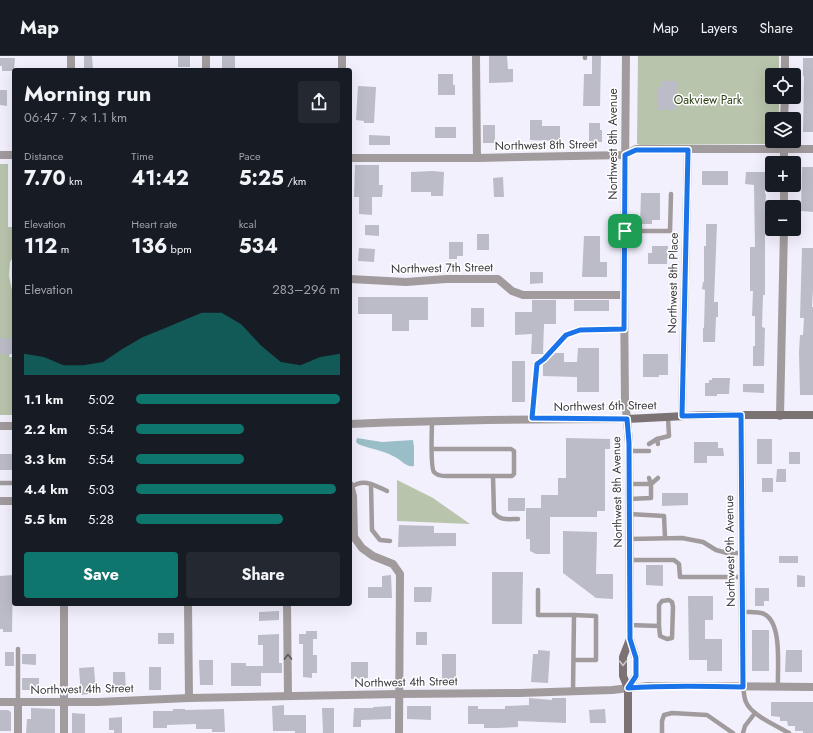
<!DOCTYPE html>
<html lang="en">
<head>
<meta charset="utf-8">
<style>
  body { margin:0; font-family:Jost,sans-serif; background:#242831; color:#f1f3f6; height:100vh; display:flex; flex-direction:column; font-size:15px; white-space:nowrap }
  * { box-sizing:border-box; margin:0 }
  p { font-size:13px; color:#9ea1a6 }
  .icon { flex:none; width:22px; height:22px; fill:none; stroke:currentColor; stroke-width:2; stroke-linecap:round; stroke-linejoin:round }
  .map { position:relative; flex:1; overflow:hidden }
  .drawer { position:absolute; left:12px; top:12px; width:340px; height:538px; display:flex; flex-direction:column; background:#171b24; border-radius:4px; box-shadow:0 4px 16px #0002 }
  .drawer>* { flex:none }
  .tools { position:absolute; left:765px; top:12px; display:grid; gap:8px }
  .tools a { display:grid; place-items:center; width:36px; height:36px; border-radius:4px; background:#171b24; box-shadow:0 4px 16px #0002; font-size:20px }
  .pin { position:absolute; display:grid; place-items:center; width:34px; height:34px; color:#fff; margin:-17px; border-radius:8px; box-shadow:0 2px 6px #0006 }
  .round { display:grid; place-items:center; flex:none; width:42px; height:42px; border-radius:4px; background:#242831 }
  .headline { display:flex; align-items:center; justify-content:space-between; height:68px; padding:0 12px }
  h1 { font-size:22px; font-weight:700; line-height:30px }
  .stats { display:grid; grid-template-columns:repeat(3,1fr); gap:6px; height:68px; padding:4px 12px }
  .stats div { display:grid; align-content:center }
  .stats b { font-size:20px; font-weight:700 }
  .stats small { font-size:11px; font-weight:400 }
  .stats p { font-size:11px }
  .chart { height:112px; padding:8px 12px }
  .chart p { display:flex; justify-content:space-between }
  .chart svg { width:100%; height:72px; margin-top:4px; fill:#0f766e; opacity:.7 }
  .button { display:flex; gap:8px; margin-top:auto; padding:8px 12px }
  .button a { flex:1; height:46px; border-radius:4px; background:#0f766e; color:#fff; font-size:16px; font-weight:700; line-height:46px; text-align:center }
  .button a+a { background:#242831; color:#f1f3f6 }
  ul { padding:0 12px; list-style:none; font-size:13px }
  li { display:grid; grid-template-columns:64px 48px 1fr; align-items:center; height:30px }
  li i { height:10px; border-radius:5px; background:#0f766e }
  header { display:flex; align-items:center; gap:24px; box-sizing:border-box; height:56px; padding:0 20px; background:#171b24; border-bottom:1px solid #363941 }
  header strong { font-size:19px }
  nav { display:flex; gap:22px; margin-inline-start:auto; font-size:14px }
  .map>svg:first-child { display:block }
</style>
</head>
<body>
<header>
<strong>Map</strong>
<nav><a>Map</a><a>Layers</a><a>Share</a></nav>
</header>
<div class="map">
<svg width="813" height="677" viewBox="0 0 813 677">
  <rect width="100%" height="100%" fill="#f2f0fd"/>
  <g fill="#b8c4ac">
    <polygon points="638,0 779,0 779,19 772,19 772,41 779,41 779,63 772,63 772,85 777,85 776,87 772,88 640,89 637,88"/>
    <polygon points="0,108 8,108 8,171 14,171 14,199 10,206 9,220 14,243 14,287 9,301 14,301 14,359 0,359"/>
    <polygon points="397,424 433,442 470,468 397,465"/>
  </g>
  <path fill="#99bec7" d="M357,382L382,386L413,384L414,391V410C407,412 401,404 395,401C383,394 370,393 358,388L356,386Z"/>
  <g fill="#bcbcc8">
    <polygon points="84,0 92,0 93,14 84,14"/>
    <rect x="178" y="0" width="12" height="11"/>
    <rect x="222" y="0" width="13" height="14"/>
    <polygon points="489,0 507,0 508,13 513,13 513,26 489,27"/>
    <polygon points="592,0 601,0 600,50 583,50 584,18 592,18"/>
    <polygon points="0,2 15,2 14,15 2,15 2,10 0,10"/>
    <polygon points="803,2 813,2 813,76 803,76 804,20 803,20"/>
    <polygon points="438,18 453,18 453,29 455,29 455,39 438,39"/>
    <polygon points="661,25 677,25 676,54 657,54 657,31 661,31"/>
    <polygon points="358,30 376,31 374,67 364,67 364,65 356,64"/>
    <polygon points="0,34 7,34 7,50 0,49"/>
    <polygon points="530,64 542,64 542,70 560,70 560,85 530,84"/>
    <polygon points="589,67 600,67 600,74 602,74 602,86 589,86"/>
    <rect x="483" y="69" width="12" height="18"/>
    <rect x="435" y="71" width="21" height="11"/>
    <polygon points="369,79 390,80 390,89 369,89"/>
    <polygon points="355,109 379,109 379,129 383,129 382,141 372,141 372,159 359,158 359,141 354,141"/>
    <polygon points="802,111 813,111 813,156 801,155"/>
    <polygon points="432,115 444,116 443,140 431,140 431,136 411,136 411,116"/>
    <rect x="702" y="115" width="26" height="14"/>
    <polygon points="746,116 765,116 765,138 766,138 765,155 765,239 763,239 762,271 765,272 764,310 753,310 753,290 755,290 755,260 752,260 753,235 750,235 750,191 755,191 754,129 745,128"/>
    <polygon points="503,121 504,141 494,141 493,122"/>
    <polygon points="641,137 660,137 660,164 652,164 652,168 640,168"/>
    <polygon points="706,168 717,168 714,246 718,246 718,261 716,261 715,286 703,286 703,272 704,272 705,234 702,233 703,226 704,226 704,190 706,190"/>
    <polygon points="365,169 379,169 379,180 365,179"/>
    <rect x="477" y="178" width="12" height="16"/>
    <polygon points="584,180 600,180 600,206 607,206 607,221 582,221"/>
    <polygon points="449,186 463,186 463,200 457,200 457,203 449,203"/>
    <polygon points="652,190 668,190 667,208 648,208 648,197 652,197"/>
    <polygon points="359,192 375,193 374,206 358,205"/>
    <polygon points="802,192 813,192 813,233 812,251 813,251 813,339 800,339 799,296 800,279 803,279 804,262 800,262"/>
    <polygon points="530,216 543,216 543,227 530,228"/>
    <polygon points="358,241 428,241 428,264 409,264 409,275 392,275 392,258 358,258"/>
    <polygon points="532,244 556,244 556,268 544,268 543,297 545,297 543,298 531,298 532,278 515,279 515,256 532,256"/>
    <rect x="574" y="244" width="35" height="11"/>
    <rect x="471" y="252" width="13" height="19"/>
    <rect x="0" y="282" width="14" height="16"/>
    <polygon points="578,292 599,292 599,336 577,336 577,321 543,320 543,308 555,297 564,297 564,306 577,306"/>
    <polygon points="643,298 668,298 668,319 659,319 659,321 643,321"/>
    <rect x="512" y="305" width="13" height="41"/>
    <polygon points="712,322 730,322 729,338 717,338 717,340 705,340 705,327 709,327 709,324 712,324"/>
    <polygon points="743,328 764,328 764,337 743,336"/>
    <polygon points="566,382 610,383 610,393 605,393 605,455 597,455 597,461 550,461 550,498 536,498 530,495 530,483 526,483 526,452 541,452 541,439 558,439 558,422 566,422"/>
    <rect x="757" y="383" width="15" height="25"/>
    <polygon points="694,386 718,386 718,392 723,392 724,400 707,400 707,407 694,407"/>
    <rect x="789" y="396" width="11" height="12"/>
    <rect x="0" y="398" width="14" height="16"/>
    <polygon points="777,413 786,413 786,426 776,426"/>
    <rect x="762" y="422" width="11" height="14"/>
    <polygon points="662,437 688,437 688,449 662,450"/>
    <rect x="508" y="442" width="17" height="13"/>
    <polygon points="399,469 434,470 434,477 456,477 456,490 398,491"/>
    <polygon points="563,475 597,476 596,518 613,518 613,543 596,542 563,517"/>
    <rect x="779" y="500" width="19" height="7"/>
    <polygon points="646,509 663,509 663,530 646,529"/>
    <polygon points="492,516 523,516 522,568 492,568"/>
    <polygon points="13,519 12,576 3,576 3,573 0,573 0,520"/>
    <polygon points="391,519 392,542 368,542 368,531 382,531 382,520"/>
    <polygon points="797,519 805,520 805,531 797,531"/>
    <polygon points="414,531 432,531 431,546 414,546"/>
    <polygon points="755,532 769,532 769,545 764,545 764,550 755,550"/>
    <polygon points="688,540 713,540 713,564 705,564 705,583 722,583 722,615 707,615 707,604 689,604"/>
    <polygon points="279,555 279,564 259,565 259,556"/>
    <rect x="752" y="574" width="17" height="41"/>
    <polygon points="306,575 317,575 317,583 313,583 313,599 317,599 317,617 312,617 312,622 303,621 303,588 299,588 299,578 306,578"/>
    <rect x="416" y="576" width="11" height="13"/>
    <rect x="158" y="577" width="16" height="11"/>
    <polygon points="279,578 279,607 282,607 282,617 261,617 261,630 231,630 231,607 246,607 246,610 263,610 263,589 258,589 258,579"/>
    <polygon points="538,594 550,595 548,627 531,626 533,598 538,598"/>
    <polygon points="786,594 802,594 802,616 785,616"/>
    <rect x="5" y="596" width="9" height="14"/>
    <polygon points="22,598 36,598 36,609 22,608"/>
    <polygon points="442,598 456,598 456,625 442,624"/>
    <polygon points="199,604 213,604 213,629 200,629"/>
    <polygon points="351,606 368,606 368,622 351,623"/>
    <polygon points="94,611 96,637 81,639 79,612"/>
    <rect x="149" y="611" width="12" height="23"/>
    <polygon points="113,616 125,616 126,635 113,636"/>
    <rect x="22" y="622" width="17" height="12"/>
    <polygon points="529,642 552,644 552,642 566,642 566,667 518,665 518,671 498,672 484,672 484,668 468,668 468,650 478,650 478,653 505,653 505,650 529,649"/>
    <polygon points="771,646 813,646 813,677 803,677 803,675 795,675 795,670 788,670 787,665 780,665 780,661 771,660"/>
    <polygon points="284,649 284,659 306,659 306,677 295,677 295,675 273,675 272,650"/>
    <polygon points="391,650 391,663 361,664 361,671 353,671 354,652 373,652 373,651"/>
    <polygon points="407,650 431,650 431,664 407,663"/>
    <polygon points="31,652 55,653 55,677 26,677 27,663 31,663"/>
    <polygon points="322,652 334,652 334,677 323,677"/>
    <polygon points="173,653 185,653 185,654 224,653 225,676 212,676 212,673 196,673 196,668 167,669 167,672 153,672 153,655 173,655"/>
    <polygon points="605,653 606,667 590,667 589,654"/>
    <polygon points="0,654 8,654 11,656 11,675 0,675"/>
    <polygon points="72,657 85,658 85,677 72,677"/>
    <polygon points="122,661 122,677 114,677 114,674 109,674 109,662"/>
  </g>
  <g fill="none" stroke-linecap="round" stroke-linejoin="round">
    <g stroke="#a29b9d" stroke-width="4.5">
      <polyline points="585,0 585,2"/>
      <polyline points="625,175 670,175 671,138"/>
      <polyline points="532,362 537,308 544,303 566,279 580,274 624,273"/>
      <polyline points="649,388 657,383"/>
      <polyline points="658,388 657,383 669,380 668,361"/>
      <path d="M432,393H511L514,395V418L512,420H446C442,420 437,420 434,416C430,411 432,373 432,364"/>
      <polyline points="629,395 649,395"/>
      <path d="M493,420L494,457C501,465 508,463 518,463"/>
      <polyline points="0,427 14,427"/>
      <polyline points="371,428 372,474 380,484 390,485"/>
      <polyline points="629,428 651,428 649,422"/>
      <path d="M351,431C364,422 374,429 387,435"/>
      <polyline points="629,443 651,442 651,428 658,422"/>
      <polyline points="629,458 664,460 665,482"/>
      <polyline points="629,483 682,482 703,486 716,494 727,497 742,497"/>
      <polyline points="629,504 674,504 679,508 680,521 743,521"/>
      <polyline points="538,534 538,559 574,559 573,635"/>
      <path d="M743,556C750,556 758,555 764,558C783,567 777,613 778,631"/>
      <polyline points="574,559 596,560 596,604 574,604"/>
      <polyline points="629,569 659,570 659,549 662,545 669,544 672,546 673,551 672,582 667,583 660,580 659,570"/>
      <polyline points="18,593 18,646"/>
      <path d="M743,631C744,636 744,642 746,646C751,659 777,670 789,677"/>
      <polyline points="662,677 662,665 664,659 672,657 707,659 733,677"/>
      <polyline points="743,677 745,670 755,657"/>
    </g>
    <g stroke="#a29b9d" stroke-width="8">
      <polyline points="206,0 206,14"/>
      <polyline points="476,0 477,102"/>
      <polyline points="71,14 71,0"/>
      <polyline points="342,14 342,0"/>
      <polyline points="785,19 785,0"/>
      <polyline points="784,63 785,41"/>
      <polyline points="0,99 14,99"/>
      <polyline points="350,102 477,102 625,99 636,93 813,93"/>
      <polyline points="784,107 784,85"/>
      <polyline points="784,151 784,129"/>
      <polyline points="350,223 406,226 446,223 498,223 512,235 523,239 624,239"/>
      <polyline points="741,359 743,631"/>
      <polyline points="682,360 688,93"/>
      <polyline points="780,360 784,173"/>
      <polyline points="350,429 353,440 354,481 362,492 373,500 393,508 400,518 399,677"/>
      <polyline points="0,445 14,445"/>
      <polyline points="188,548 189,642"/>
      <polyline points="287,548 288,640"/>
      <polyline points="0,646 98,646 189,642 400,638 520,637 612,634 648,630 696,630 813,631"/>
      <polyline points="18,677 18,646"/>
      <polyline points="64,677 64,548"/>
    </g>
    <g stroke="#a29b9d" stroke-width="8">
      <path d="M350,368C442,364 535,363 627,363L625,345L624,239L626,0"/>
      <polyline points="0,370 14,370"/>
    </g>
    <g stroke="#7b7274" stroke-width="8">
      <polyline points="628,632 636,620 636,602 630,583 629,387 627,363 705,359 813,359"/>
      <polyline points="628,677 628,632 623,620 623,601 630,583"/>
    </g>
  </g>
  <defs><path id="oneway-chevron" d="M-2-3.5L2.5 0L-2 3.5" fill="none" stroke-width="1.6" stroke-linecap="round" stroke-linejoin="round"/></defs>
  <use stroke="#5a575b" href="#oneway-chevron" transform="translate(288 601) rotate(-91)"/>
  <use stroke="#cac7c7" href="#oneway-chevron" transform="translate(623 607) rotate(90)"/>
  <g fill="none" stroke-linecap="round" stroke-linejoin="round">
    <defs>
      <path id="route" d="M636,94H688L682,360L741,359L743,631C705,630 666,629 628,632L636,620V602L630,583L629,387L627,363L532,362L537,308L544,303L566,279L580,274L624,273L625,99Z"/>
    </defs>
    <use href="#route" stroke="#fff" stroke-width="8"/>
    <use href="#route" stroke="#1a73e8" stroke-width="5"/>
  </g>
  <g text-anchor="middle" stroke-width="3" stroke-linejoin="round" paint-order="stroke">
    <g font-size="12" fill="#2d4014" stroke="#fff">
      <text x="708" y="48">Oakview Park</text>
    </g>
    <g font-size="12" fill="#3b3a3f" stroke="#fff">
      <text transform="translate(613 88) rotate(-90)" y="4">Northwest 8th Avenue</text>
      <text transform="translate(546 89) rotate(-1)" y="4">Northwest 8th Street</text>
      <text transform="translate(442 212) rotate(-1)" y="4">Northwest 7th Street</text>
      <text transform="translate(673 227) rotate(-89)" y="4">Northwest 8th Place</text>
      <text transform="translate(605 350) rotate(-1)" y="4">Northwest 6th Street</text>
      <text transform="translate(617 436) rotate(-91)" y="4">Northwest 8th Avenue</text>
      <text transform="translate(730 495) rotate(-91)" y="4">Northwest 9th Avenue</text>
      <text transform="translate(406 626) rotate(-1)" y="4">Northwest 4th Street</text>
      <text transform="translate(82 633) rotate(-1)" y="4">Northwest 4th Street</text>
    </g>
  </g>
</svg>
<div class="tools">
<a><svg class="icon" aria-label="locate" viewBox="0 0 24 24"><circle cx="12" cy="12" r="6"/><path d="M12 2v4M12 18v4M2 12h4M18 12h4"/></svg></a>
<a><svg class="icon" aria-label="layers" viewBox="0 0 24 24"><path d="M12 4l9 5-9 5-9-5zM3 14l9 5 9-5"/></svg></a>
<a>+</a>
<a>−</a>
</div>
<div class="pin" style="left:625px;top:175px;background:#1e9e55"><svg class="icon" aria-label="arrive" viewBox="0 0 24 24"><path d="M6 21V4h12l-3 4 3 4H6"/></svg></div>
<section class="drawer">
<div class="headline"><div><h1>Morning run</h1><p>06:47 · 7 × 1.1 km</p></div><a class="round"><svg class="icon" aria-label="share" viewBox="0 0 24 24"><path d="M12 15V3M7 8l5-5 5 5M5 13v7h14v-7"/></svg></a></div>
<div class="stats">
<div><p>Distance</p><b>7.70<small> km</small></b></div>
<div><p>Time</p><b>41:42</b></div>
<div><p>Pace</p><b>5:25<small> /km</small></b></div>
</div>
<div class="stats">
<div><p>Elevation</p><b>112<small> m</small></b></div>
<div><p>Heart rate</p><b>136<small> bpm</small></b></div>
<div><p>kcal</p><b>534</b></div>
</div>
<div class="chart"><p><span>Elevation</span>283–296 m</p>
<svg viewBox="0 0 160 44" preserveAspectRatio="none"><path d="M0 44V31L10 33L20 38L30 38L40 36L50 28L60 21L70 16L80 11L90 6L100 6L110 13L120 26L130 36L140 38L150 33L160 31V44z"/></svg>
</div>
<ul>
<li><b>1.1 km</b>5:02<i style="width:100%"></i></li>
<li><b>2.2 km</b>5:54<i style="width:53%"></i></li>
<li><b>3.3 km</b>5:54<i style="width:53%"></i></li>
<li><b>4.4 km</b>5:03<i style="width:98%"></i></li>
<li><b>5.5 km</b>5:28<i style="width:72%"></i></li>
</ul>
<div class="button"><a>Save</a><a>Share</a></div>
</section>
</div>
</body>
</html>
